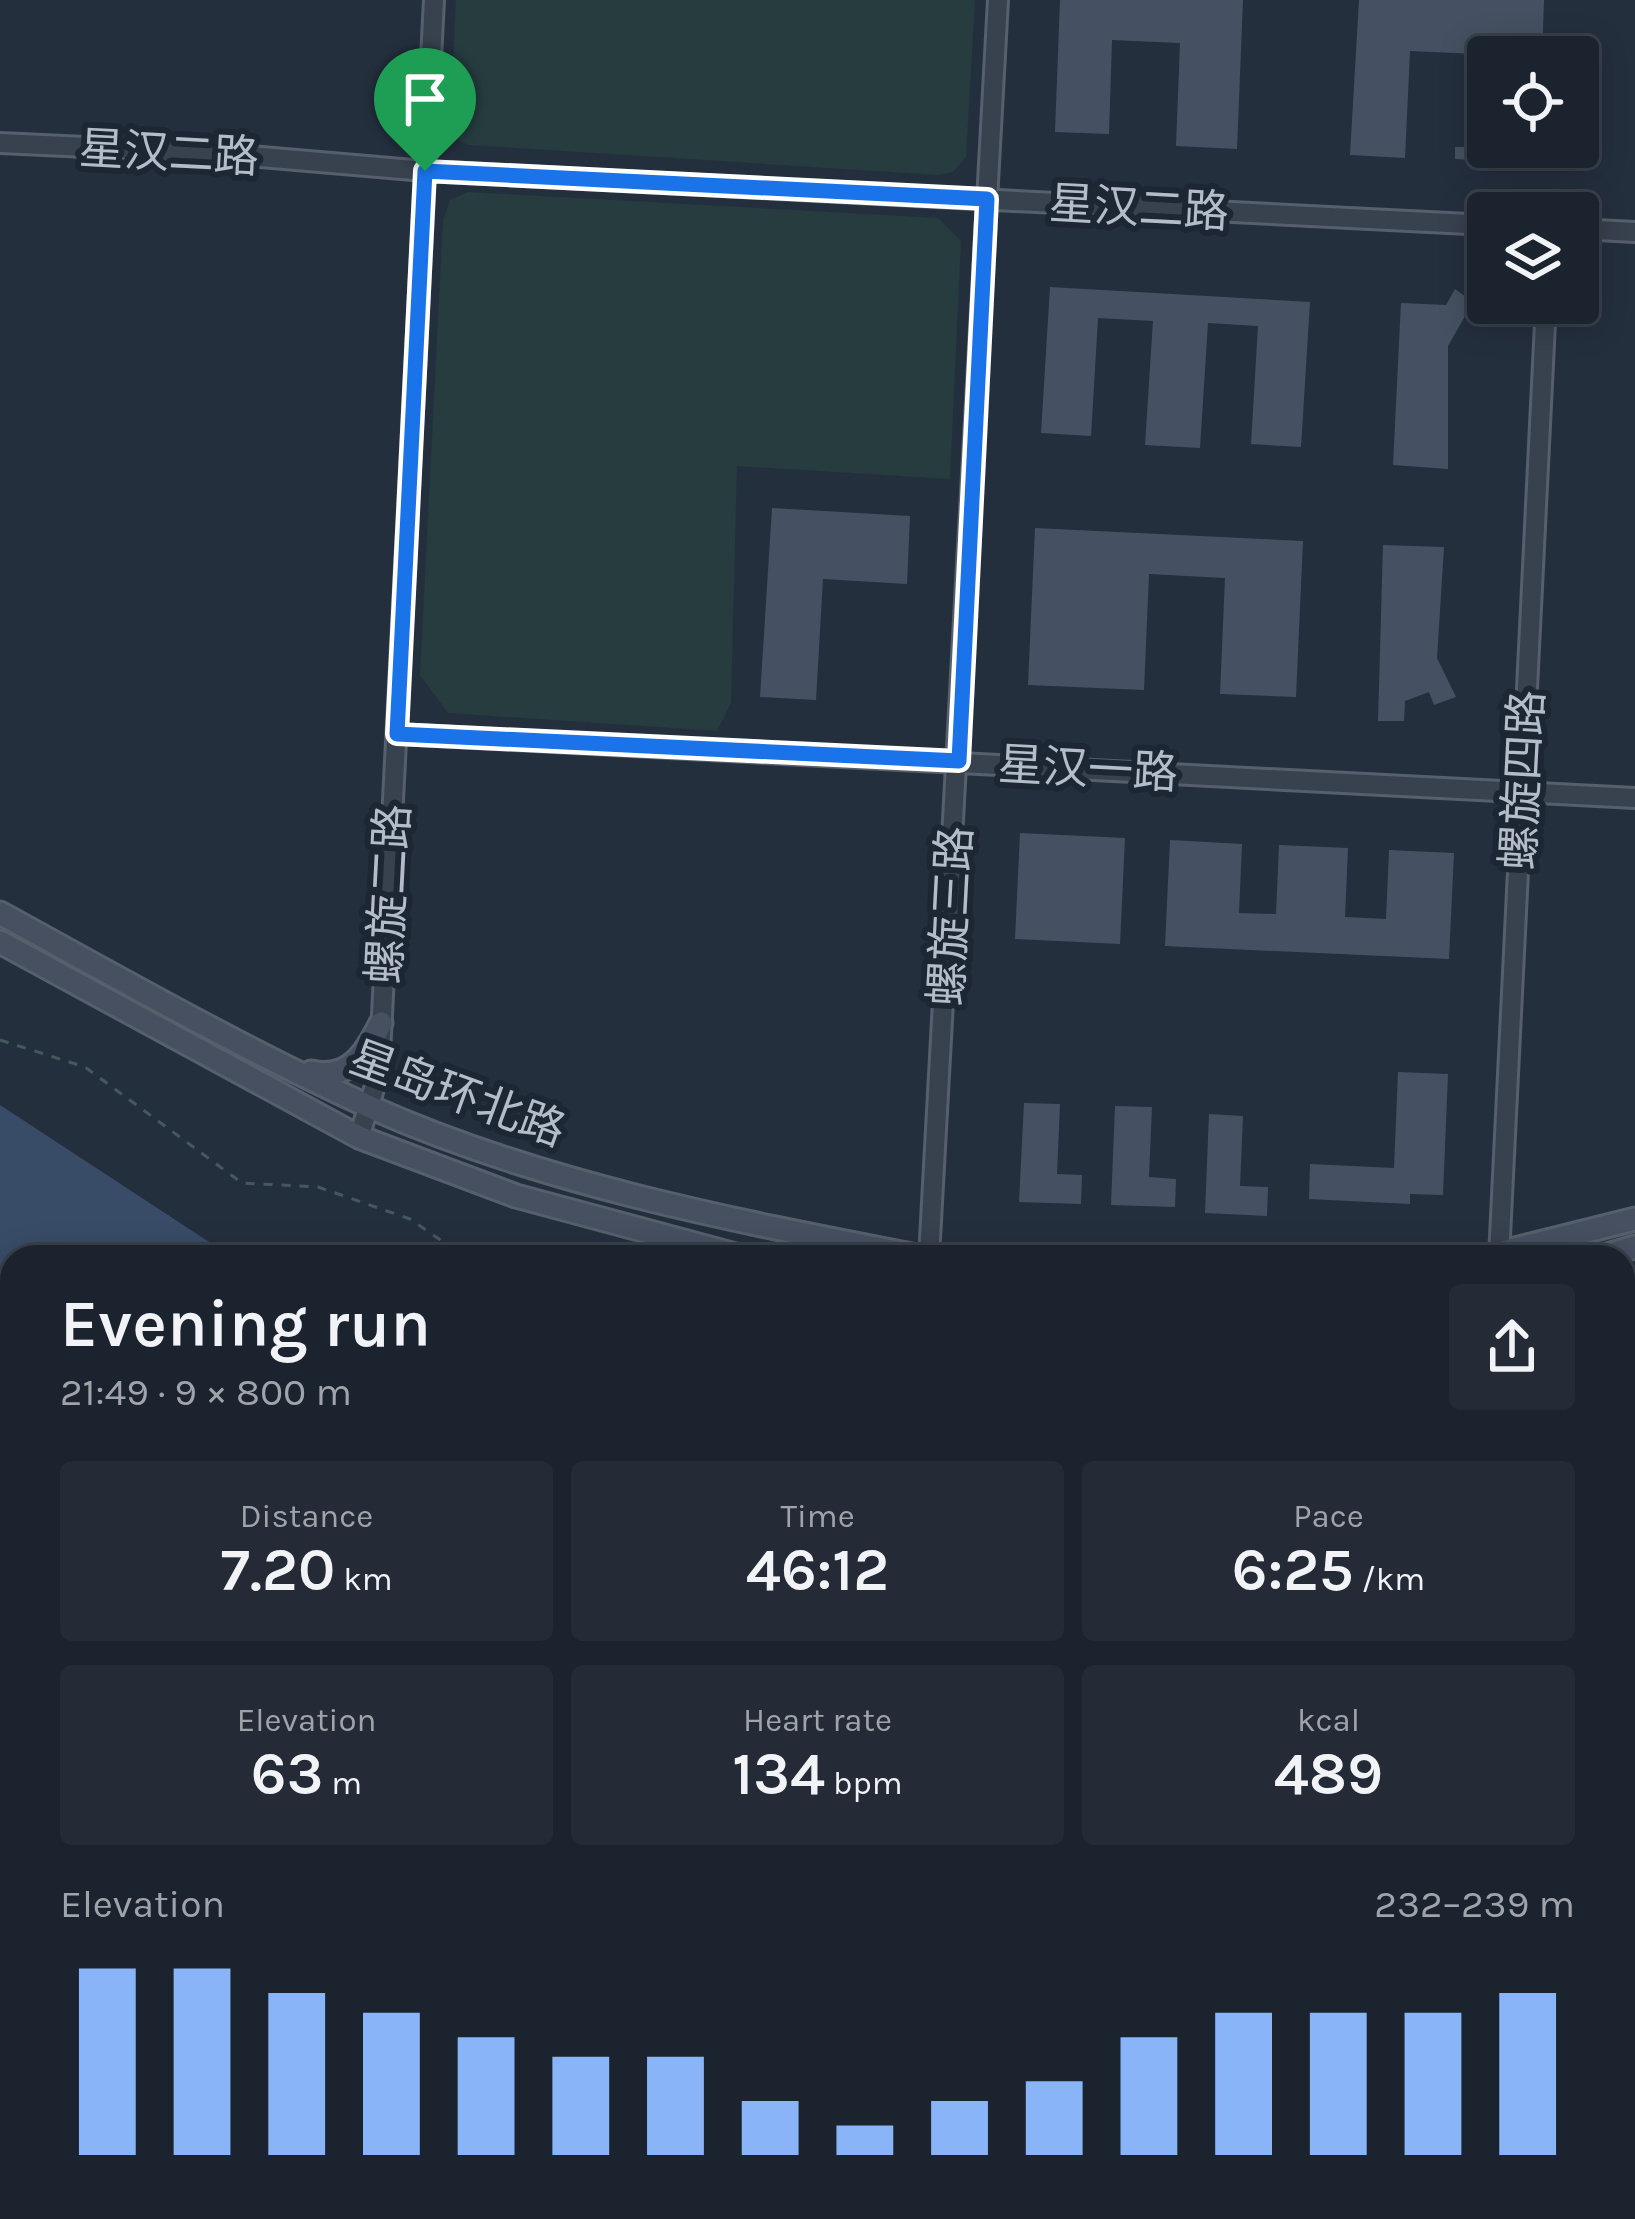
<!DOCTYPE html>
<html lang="en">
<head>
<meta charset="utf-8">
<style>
  body { margin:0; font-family:Karla,"Noto Sans SC",sans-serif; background:#242b36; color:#f1f3f6; height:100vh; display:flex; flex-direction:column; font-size:45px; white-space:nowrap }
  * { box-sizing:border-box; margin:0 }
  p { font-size:39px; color:#a0a4aa }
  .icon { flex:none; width:66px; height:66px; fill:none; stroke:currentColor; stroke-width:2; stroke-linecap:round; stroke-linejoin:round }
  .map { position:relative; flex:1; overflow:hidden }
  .side { position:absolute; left:0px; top:1245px; width:1635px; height:975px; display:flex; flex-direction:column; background:#1b232e; border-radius:36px 36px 0 0; box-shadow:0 6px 30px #0003,0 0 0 3px #39404a }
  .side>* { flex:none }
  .buttons { position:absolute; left:1467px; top:36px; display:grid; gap:24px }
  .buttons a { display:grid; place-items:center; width:132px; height:132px; border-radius:12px; background:#1b232e; box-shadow:0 6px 30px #0003,0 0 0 3px #39404a; font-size:60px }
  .pin { position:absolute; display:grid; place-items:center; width:102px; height:102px; color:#fff; margin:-123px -51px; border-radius:50% 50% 50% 0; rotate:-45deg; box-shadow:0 0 12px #0007 }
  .pin .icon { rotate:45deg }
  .round { display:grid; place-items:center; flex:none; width:126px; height:126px; border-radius:12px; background:#242b36 }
  .overview { display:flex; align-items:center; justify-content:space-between; height:204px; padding:0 60px }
  h1 { font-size:66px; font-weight:600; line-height:90px }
  .metrics { display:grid; grid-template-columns:repeat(3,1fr); gap:18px; height:204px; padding:12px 60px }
  .metrics div { display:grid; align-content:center; border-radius:12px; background:#242b36; text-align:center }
  .metrics b { font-size:60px; font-weight:600 }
  .metrics small { font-size:33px; font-weight:400 }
  .metrics p { font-size:33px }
  .chart { height:336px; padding:24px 60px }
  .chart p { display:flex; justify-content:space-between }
  .chart svg { width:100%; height:216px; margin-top:12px; stroke:#8ab4f8; stroke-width:6 }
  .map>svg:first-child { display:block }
</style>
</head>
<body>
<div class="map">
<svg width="1635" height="2219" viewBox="0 0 1635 2219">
  <rect width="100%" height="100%" fill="#242f3e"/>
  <g fill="#263c3f">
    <polygon points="456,0 975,0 966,157 953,172 938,175 469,145 459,141 450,124"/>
    <polygon points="468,192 938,218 961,241 950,479 737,466 731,703 717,731 448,713 420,675 443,220 450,200"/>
    <polygon points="0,1948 12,1950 12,2208 1623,2208 1623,1952 1635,1951 1635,2219 0,2219"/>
  </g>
  <g fill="#394c67">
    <polygon points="0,1105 232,1257 12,1257 12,1920 0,1918"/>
    <polygon points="1635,1342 1635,1778 1623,1781 1623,1345"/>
  </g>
  <g fill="#455162">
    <polygon points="1060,0 1243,0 1237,149 1176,146 1180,43 1112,40 1109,134 1055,132"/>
    <polygon points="1359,0 1544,0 1542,57 1410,51 1405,158 1350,155"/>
    <polygon points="1455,147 1537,147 1536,163 1455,159"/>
    <polygon points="1050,287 1310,302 1301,447 1251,444 1258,326 1208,323 1200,448 1145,445 1153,321 1098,318 1091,436 1041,433"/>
    <polygon points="1455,289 1473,302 1448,346 1448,469 1393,465 1401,303 1446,305"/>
    <polygon points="772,508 910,516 907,584 823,579 816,700 760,697"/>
    <polygon points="1035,528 1303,541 1296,697 1220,694 1225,578 1149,574 1144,690 1028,685"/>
    <polygon points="1383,545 1444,547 1437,658 1456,697 1434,705 1429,692 1405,701 1404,721 1378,721"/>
    <polygon points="1020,833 1125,838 1120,944 1015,939"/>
    <polygon points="1170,840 1242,844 1239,913 1276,914 1279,845 1348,848 1345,917 1386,919 1389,850 1454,853 1449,959 1165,946"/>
    <polygon points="1398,1072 1448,1074 1443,1195 1410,1194 1410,1204 1309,1199 1310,1164 1394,1168"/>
    <polygon points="1024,1103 1060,1104 1057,1174 1082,1175 1081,1204 1019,1202"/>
    <polygon points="1115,1106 1152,1107 1149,1177 1176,1179 1175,1207 1111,1205"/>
    <polygon points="1209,1114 1243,1116 1240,1186 1268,1187 1267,1216 1205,1213"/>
  </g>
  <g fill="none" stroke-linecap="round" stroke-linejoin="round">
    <defs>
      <g id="minor">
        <polyline points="1623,1804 1635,1801"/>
        <polyline points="0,1941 12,1943"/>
      </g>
      <g id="tertiary">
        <polyline points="0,143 215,153 425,171 1488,225"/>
        <polyline points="1578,229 1635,232"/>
        <polyline points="397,734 1635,798"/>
        <polyline points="359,1137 379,1073 434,0"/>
        <polyline points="929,1257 998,0"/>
        <polyline points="1499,1257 1546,303"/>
      </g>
      <g id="secondary">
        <path d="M0,913C122,980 243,1049 370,1107C545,1185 736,1221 922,1257"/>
        <polyline points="0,942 359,1137 516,1196 743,1257"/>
        <path d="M311,1072C349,1081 366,1053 381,1023"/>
        <polyline points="1483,1257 1635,1219"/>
        <polyline points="1600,1257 1635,1247"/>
      </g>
    </defs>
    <use href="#minor" stroke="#565f6c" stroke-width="21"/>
    <use href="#tertiary" stroke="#565f6c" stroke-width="24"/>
    <use href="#secondary" stroke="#565f6c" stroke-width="27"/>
    <g stroke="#44595c" stroke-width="3" stroke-dasharray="9 9" stroke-linecap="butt">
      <polyline points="0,1040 85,1067 242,1183 318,1187 410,1219 465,1257"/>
      <polyline points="1623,1299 1635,1295"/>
    </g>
    <use href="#minor" stroke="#38414e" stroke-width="15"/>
    <use href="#tertiary" stroke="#38414e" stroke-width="18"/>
    <use href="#secondary" stroke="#465061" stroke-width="21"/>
  </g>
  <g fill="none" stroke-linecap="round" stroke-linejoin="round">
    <defs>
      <polygon id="route" points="425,171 987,199 959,761 397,734"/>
    </defs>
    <use href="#route" stroke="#fff" stroke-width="24"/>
    <use href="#route" stroke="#1a73e8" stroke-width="15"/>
  </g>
  <g text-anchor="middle" stroke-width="12" stroke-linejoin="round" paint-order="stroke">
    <g font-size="45" fill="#b4bcc9" stroke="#1d2633">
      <text transform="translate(169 152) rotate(3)" y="16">星汉二路</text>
      <text transform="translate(1139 207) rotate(3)" y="16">星汉二路</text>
      <text transform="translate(1088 768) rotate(3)" y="16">星汉一路</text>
      <text transform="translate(1522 780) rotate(-87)" y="16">螺旋四路</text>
      <text transform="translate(388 894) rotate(-87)" y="16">螺旋二路</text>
      <text transform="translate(950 916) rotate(-87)" y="16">螺旋三路</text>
      <text transform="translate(458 1093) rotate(20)" y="16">星岛环北路</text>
    </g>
  </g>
</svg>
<div class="buttons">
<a><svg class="icon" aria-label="locate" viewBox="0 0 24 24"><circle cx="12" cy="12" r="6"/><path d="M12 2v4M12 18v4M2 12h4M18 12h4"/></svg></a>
<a><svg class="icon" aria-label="layers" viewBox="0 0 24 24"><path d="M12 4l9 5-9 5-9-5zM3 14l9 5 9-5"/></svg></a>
</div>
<div class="pin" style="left:425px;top:171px;background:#1e9e55"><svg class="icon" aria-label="arrive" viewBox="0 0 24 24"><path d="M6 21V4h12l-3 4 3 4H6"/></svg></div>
<section class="side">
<div class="overview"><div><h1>Evening run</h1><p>21:49 · 9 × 800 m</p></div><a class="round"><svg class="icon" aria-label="share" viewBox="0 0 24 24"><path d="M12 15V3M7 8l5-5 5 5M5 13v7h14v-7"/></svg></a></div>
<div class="metrics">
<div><p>Distance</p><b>7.20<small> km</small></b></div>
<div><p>Time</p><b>46:12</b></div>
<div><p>Pace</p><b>6:25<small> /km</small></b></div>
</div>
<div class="metrics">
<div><p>Elevation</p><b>63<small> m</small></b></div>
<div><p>Heart rate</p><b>134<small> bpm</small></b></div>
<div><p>kcal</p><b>489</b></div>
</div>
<div class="chart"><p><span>Elevation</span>232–239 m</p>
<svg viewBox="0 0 160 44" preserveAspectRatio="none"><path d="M5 44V6M15 44V6M25 44V11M35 44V15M45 44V20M55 44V24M65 44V24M75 44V33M85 44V38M95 44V33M105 44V29M115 44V20M125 44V15M135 44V15M145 44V15M155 44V11"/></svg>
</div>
</section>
</div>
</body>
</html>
